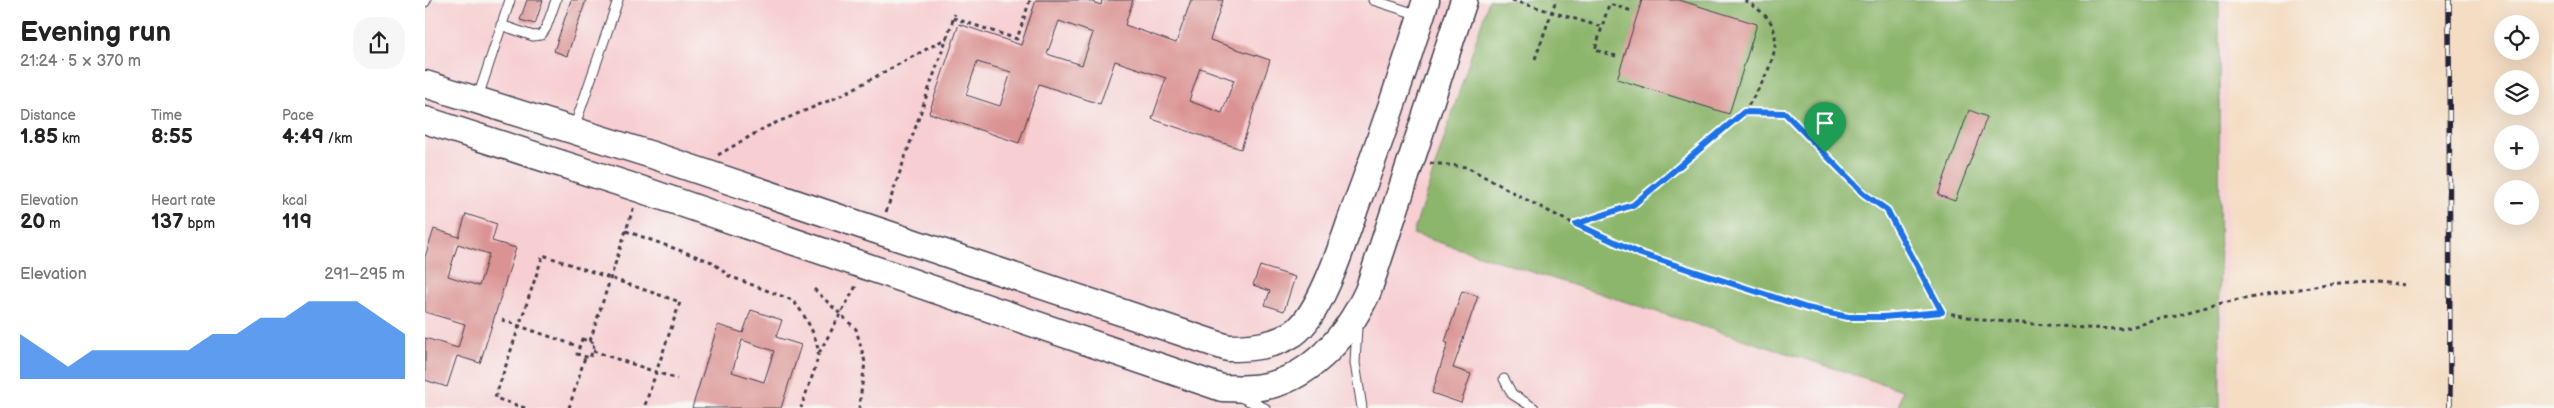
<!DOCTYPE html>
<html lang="en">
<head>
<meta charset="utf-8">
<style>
  body { margin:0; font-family:"Balsamiq Sans",sans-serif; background:#f6f6f6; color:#222; height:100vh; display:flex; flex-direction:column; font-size:19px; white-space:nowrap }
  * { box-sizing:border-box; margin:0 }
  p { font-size:16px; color:#767676 }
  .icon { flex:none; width:28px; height:28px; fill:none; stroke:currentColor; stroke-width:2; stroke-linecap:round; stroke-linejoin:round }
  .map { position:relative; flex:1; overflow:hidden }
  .drawer { display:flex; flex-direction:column; background:#fff; width:425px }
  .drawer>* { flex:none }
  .tools { position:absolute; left:2069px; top:15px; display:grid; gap:10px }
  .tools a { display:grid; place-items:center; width:45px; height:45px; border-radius:50%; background:#fff; box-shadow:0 5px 20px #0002; font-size:25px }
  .pin { position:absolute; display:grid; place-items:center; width:42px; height:42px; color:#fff; margin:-51px -21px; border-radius:50% 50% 50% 0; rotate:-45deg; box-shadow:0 0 5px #0007 }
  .pin .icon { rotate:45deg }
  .round { display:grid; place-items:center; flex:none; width:52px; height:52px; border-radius:20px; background:#f6f6f6 }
  .overview { display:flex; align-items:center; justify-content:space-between; height:85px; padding:0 20px }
  h1 { font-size:28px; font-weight:700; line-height:38px }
  .stats { display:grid; grid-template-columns:repeat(3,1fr); gap:8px; height:85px; padding:5px 20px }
  .stats div { display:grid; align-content:center }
  .stats b { font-size:21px; font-weight:700 }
  .stats small { font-size:14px; font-weight:400 }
  .stats p { font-size:14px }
  .chart { height:140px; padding:10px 20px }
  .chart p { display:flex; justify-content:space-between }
  .chart svg { width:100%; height:90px; margin-top:5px; fill:#1a73e8; opacity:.7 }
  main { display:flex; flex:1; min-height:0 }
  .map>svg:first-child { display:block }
</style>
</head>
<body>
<main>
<section class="drawer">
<div class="overview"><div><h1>Evening run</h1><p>21:24 · 5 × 370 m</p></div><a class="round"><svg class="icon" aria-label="share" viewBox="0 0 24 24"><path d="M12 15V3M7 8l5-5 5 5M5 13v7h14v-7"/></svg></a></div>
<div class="stats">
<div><p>Distance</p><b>1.85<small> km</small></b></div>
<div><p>Time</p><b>8:55</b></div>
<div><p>Pace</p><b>4:49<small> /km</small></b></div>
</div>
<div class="stats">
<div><p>Elevation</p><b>20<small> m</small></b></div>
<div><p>Heart rate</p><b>137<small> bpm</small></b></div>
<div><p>kcal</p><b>119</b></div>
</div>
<div class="chart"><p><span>Elevation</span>291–295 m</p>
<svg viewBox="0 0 160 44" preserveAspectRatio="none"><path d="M0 44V22L10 30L20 38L30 30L40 30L50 30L60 30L70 30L80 22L90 22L100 14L110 14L120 6L130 6L140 6L150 14L160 22V44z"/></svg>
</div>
</section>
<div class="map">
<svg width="2129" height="408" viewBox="0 0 2129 408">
  <rect width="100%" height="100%" fill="#f6f6f2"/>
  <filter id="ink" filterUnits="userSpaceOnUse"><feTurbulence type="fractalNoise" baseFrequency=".02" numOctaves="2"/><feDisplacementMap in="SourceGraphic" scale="10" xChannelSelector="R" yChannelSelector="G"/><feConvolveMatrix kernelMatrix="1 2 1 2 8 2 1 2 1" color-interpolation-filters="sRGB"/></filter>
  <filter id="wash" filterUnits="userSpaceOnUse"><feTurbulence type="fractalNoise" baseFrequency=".0096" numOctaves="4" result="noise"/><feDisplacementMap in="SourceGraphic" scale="20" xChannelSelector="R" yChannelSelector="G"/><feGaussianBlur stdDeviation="1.12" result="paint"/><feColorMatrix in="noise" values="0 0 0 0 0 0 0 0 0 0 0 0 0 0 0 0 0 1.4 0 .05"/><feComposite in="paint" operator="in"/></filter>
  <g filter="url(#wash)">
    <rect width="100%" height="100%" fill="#f4ddc3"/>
    <polygon fill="#f7cfd2" points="0,0 1802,0 1803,408 0,408"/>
    <polygon fill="#8cb66c" stroke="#576c54" points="1064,0 1794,0 1795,408 1473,408 1477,390 988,234"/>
    <g id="blocks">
      <g fill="#da9392" fill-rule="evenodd">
        <polygon points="102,0 118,0 110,24 95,20"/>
        <polygon points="146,0 161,0 142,56 129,51"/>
        <path d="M611,0H661L676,5L677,0H708L700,25L751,43L766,0H798L785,40L845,60L816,149L727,119L741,78L690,61L675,104L614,84L594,143L504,113L534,24L596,45ZM634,21L668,33L657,65L622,54ZM552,62L586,72L575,106L541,95ZM775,68L809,80L797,113L764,101Z"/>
        <polygon points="1217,0 1254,0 1332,24 1304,114 1192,79"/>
        <polygon points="1544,110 1562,117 1530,201 1513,195"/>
        <path d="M41,214L72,224L67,241L91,248L55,363L32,356L22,387L0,380V338L33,348L40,324L0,312V257L9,229L34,237ZM33,244L64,254L54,286L23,276Z"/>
        <polygon points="835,266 870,277 859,311 840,305 845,291 828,285"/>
        <polygon points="1037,291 1053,296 1028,368 1046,374 1036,403 1007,393 1023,343 1020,342"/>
        <path d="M326,310L357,320L351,337L376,345L356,408H267L293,325L318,333ZM317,340L349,351L339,382L307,372Z"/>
      </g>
    </g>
  </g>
  <g filter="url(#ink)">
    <use href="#blocks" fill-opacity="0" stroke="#423e4f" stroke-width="1"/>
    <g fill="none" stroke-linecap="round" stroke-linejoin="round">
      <defs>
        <g id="lane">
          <polyline points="948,0 994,15"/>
          <polyline points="0,2 1,0"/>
          <polyline points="76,25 108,36 116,35 121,28 131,0"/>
          <polyline points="53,97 85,0"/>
          <polyline points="149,128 193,0"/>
          <polyline points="932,327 930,363 937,408"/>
          <polyline points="1079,379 1087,394 1109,408"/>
          <polyline points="815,397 840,408"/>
        </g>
        <g id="secondary">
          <path d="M0,84L227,155L803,348C826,348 849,346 869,333C896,314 919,240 930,208C956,139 979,70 1001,0"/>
          <path d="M0,120L215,189L797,388C807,388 818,389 828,388C882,384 922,337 943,291L1039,0"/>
        </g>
      </defs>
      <use href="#lane" stroke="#423e4f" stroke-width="11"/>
      <use href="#secondary" stroke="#423e4f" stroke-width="29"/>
      <g stroke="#423e4f" stroke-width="3" stroke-dasharray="4 4" stroke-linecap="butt">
        <polyline points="1087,0 1177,27"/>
        <polyline points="528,18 592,39 605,0"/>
        <polyline points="1191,56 1170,50 1184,4 1207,11"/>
        <polyline points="1110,59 1131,0"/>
        <path d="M1319,112C1333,90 1358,54 1348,27C1344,16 1329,6 1320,0"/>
        <polyline points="293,155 341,127 415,96 522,38"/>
        <polyline points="1005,163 1042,167 1100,199 1170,235 1216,254 1382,308 1423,317 1458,317 1517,312 1558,320 1660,328 1698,329 1797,303 1901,284 1942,281 1982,285"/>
        <polyline points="461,212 530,14"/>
        <polyline points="1151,224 1208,205 1319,112 1360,113 1439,194 1462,210 1517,312"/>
        <path d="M201,231L287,262L304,276L367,300C377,309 395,341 393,355C390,373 381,391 376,408"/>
        <polyline points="389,289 431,329 440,362 434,408"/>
        <polyline points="77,320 155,347"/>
        <polygon points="157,339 170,343 165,358 152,354"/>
        <polyline points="165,341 209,206"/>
        <polyline points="168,351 252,379"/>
        <polyline points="394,353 432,284"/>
        <polyline points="100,408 70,398 118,255 255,302 219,408"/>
        <polyline points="144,408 160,357"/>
      </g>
      <use href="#lane" stroke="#fff" stroke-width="9"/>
      <use href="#secondary" stroke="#fff" stroke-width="26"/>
      <defs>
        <polyline id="rail" points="2024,0 2025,408"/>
      </defs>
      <use href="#rail" stroke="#22223b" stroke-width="5.5"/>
      <use href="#rail" stroke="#f6f6f2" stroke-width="4" stroke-dasharray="11" stroke-linecap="butt"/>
    </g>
  </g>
  <g fill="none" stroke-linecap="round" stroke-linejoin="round" filter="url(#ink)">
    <defs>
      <polygon id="route" points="1319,112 1360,113 1439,194 1462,210 1517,312 1458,317 1423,317 1382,308 1216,254 1151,224 1208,205"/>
    </defs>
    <use href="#route" stroke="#fff" stroke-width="10"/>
    <use href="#route" stroke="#1a73e8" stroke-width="6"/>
  </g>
</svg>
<div class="tools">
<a><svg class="icon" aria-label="locate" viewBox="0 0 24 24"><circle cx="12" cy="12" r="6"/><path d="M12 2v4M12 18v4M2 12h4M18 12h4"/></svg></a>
<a><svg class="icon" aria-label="layers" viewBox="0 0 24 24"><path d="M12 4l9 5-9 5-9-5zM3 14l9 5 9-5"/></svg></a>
<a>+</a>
<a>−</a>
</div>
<div class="pin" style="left:1400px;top:153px;background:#1e9e55"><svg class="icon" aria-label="arrive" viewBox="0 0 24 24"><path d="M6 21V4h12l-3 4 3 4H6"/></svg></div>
</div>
</main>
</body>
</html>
